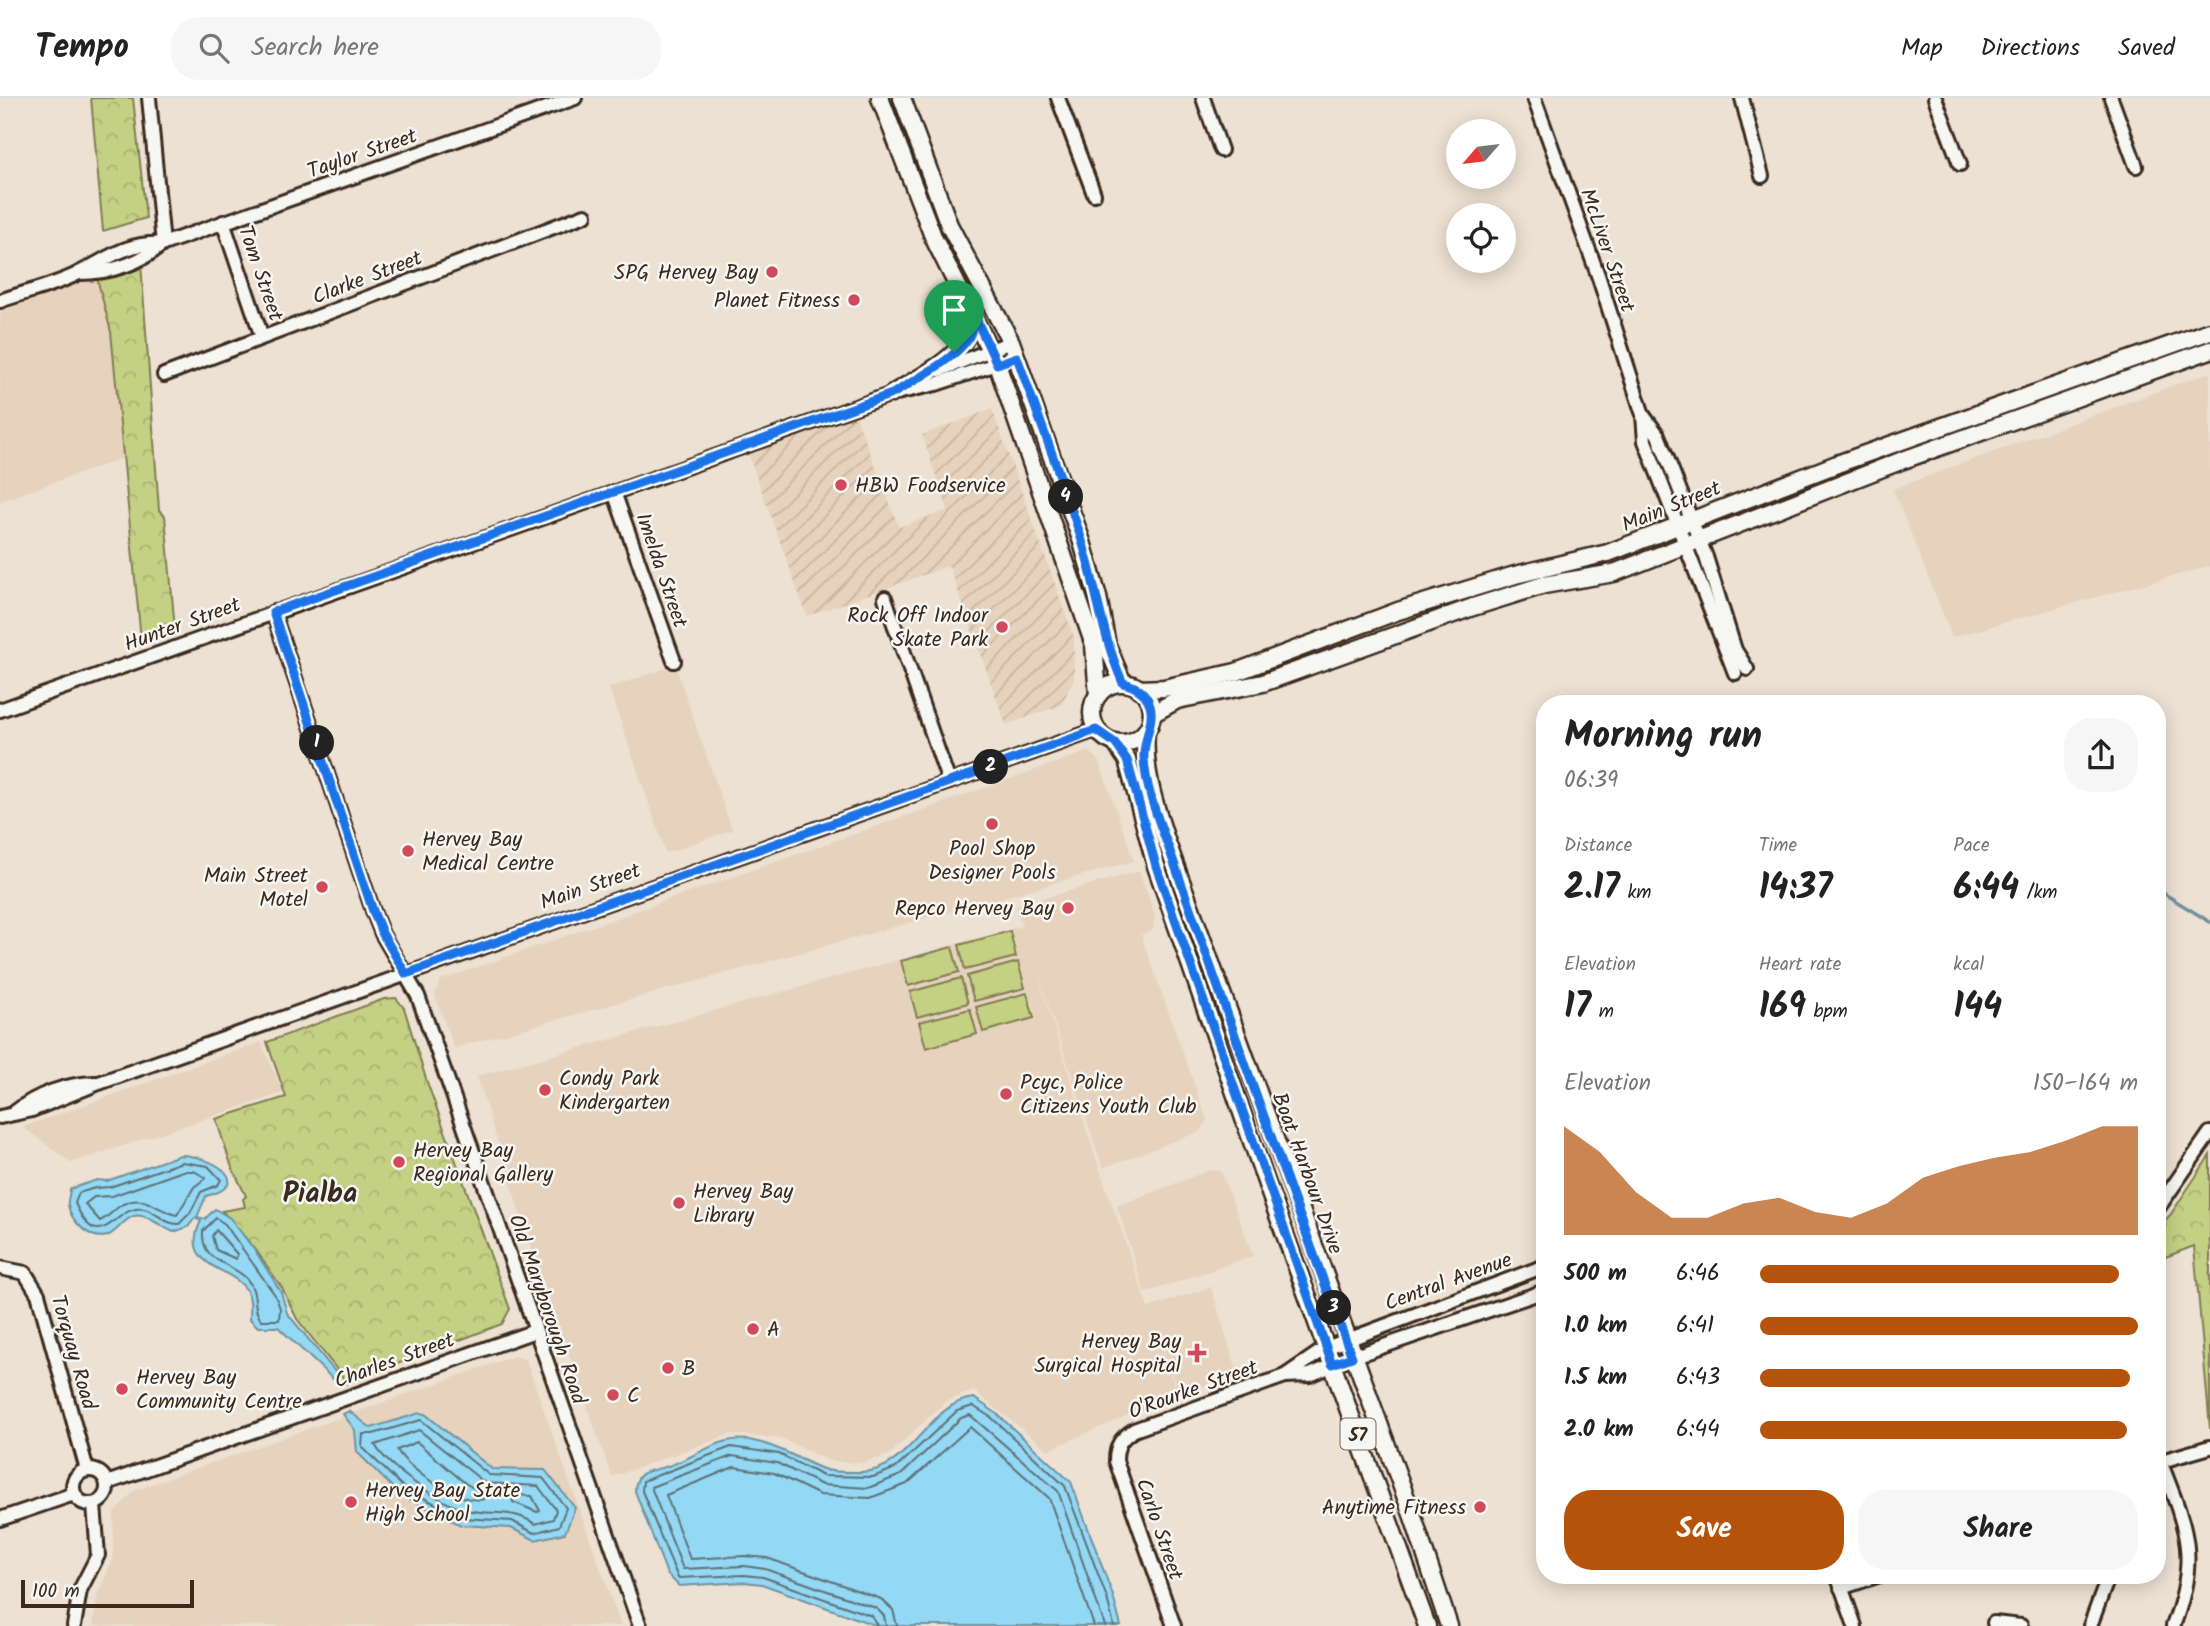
<!DOCTYPE html>
<html lang="en">
<head>
<meta charset="utf-8">
<style>
  body { margin:0; font-family:Kalam,sans-serif; background:#f6f6f6; color:#222; height:100vh; display:flex; flex-direction:column; font-size:26px; white-space:nowrap }
  * { box-sizing:border-box; margin:0 }
  p { font-size:23px; color:#767676 }
  .icon { flex:none; width:38px; height:38px; fill:none; stroke:currentColor; stroke-width:2; stroke-linecap:round; stroke-linejoin:round }
  .map { position:relative; flex:1; overflow:hidden }
  .details { position:absolute; left:1536px; top:597px; width:630px; height:889px; display:flex; flex-direction:column; background:#fff; border-radius:28px; box-shadow:0 4px 18px #0003 }
  .details>* { flex:none }
  .needle { width:46px; rotate:242deg }
  .buttons { position:absolute; left:1446px; top:21px; display:grid; gap:14px }
  .buttons a { display:grid; place-items:center; width:70px; height:70px; border-radius:50%; background:#fff; box-shadow:0 4px 18px #0003; font-size:35px }
  .scale { position:absolute; left:21px; bottom:18px; width:173px; box-sizing:border-box; padding-left:7px; border:4px solid #3b2a1e; border-top:0; font-size:19px; line-height:24px; white-space:nowrap; color:#3b2a1e; -webkit-text-stroke:5px #f6f6f2; paint-order:stroke }
  .pin { position:absolute; display:grid; place-items:center; width:60px; height:60px; color:#fff; margin:-72px -30px; border-radius:50% 50% 50% 0; rotate:-45deg; box-shadow:0 0 7px #0007 }
  .pin .icon { rotate:45deg }
  .km { position:absolute; width:35px; height:35px; margin:-18px; border-radius:50%; background:#222; color:#fff; font-size:19px; line-height:35px; text-align:center }
  .round { display:grid; place-items:center; flex:none; width:74px; height:74px; border-radius:28px; background:#f6f6f6 }
  .headline { display:flex; align-items:center; justify-content:space-between; height:119px; padding:0 28px }
  h1 { font-size:38px; font-weight:700; line-height:52px }
  .stats { display:grid; grid-template-columns:repeat(3,1fr); gap:10px; height:119px; padding:7px 28px }
  .stats div { display:grid; align-content:center }
  .stats b { font-size:35px; font-weight:700 }
  .stats small { font-size:19px; font-weight:400 }
  .stats p { font-size:19px }
  .chart { height:196px; padding:14px 28px }
  .chart p { display:flex; justify-content:space-between }
  .chart svg { width:100%; height:126px; margin-top:7px; fill:#b45309; opacity:.7 }
  .action { display:flex; gap:14px; margin-top:auto; padding:14px 28px }
  .action a { flex:1; height:80px; border-radius:28px; background:#b45309; color:#fff; font-size:28px; font-weight:700; line-height:80px; text-align:center }
  .action a+a { background:#f6f6f6; color:#222 }
  ul { padding:0 28px; list-style:none; font-size:23px }
  li { display:grid; grid-template-columns:112px 84px 1fr; align-items:center; height:52px }
  li i { height:18px; border-radius:9px; background:#b45309 }
  header { display:flex; align-items:center; gap:42px; box-sizing:border-box; height:98px; padding:0 35px; background:#fff; border-bottom:2px solid #e0e0e0 }
  header strong { font-size:33px }
  nav { display:flex; gap:38px; margin-inline-start:auto; font-size:24px }
  .search { width:490px; height:63px; background:#f6f6f6; display:flex; align-items:center; gap:18px; box-sizing:border-box; padding:0 24px; border-radius:28px; color:#767676; font-size:26px }
  .map>svg:first-child { display:block }
</style>
</head>
<body>
<header>
<strong>Tempo</strong>
<div class="search"><svg class="icon" aria-label="search" viewBox="0 0 24 24"><circle cx="10" cy="10" r="6"/><path d="M15 15l6 6"/></svg>Search here</div>
<nav><a>Map</a><a>Directions</a><a>Saved</a></nav>
</header>
<div class="map">
<svg width="2210" height="1528" viewBox="0 0 2210 1528">
  <defs>
    <pattern id="industrial-furrows" width="10" height="10" patternUnits="userSpaceOnUse" patternTransform="scale(1.75)"><rect width="10" height="10" fill="#e7d2bd"/><path d="M-1 1l2-2M0 10L10 0M9 11l2-2" fill="none" stroke="#c7b4a2"/></pattern>
    <pattern id="forest-crowns" width="20" height="18" patternUnits="userSpaceOnUse" patternTransform="scale(1.75)"><rect width="20" height="18" fill="#c4d084"/><path d="M2 6a3 3 0 1 1 6 0M12 15a3 3 0 1 1 6 0" fill="none" stroke="#a9b372"/></pattern>
  </defs>
  <rect width="100%" height="100%" fill="#ede1d3"/>
  <filter id="ink" filterUnits="userSpaceOnUse"><feTurbulence type="fractalNoise" baseFrequency=".0143" numOctaves="2"/><feDisplacementMap in="SourceGraphic" scale="14" xChannelSelector="R" yChannelSelector="G"/><feConvolveMatrix kernelMatrix="1 2 1 2 8 2 1 2 1" color-interpolation-filters="sRGB"/></filter>
  <g filter="url(#ink)">
    <g fill="#e7d2bd">
      <polygon points="90,180 97,180 111,234 124,360 0,403 0,214"/>
      <polygon points="2210,274 2210,468 1952,539 1893,391"/>
      <polygon points="675,567 732,732 666,755 609,590"/>
      <polygon points="1089,653 1099,663 1134,763 454,950 435,897 441,882"/>
      <polygon points="1139,773 1155,817 1153,832 1141,837 1207,1022 1201,1033 1103,1070 1032,859 1094,1055 1148,1210 1211,1189 1238,1276 1179,1297 1157,1235 1177,1296 1048,1352 974,1293 946,1303 889,1357 862,1365 829,1363 783,1341 731,1336 612,1379 526,1135 477,978 1022,828 1016,808"/>
      <polygon points="261,944 283,995 71,1065 23,1029"/>
      <polygon points="1210,1072 1221,1073 1253,1158 1145,1195 1117,1108"/>
      <polygon points="515,1258 526,1262 621,1528 93,1528 97,1497 113,1462 114,1415 135,1392"/>
    </g>
    <polygon fill="url(#industrial-furrows)" points="992,311 1074,539 1074,581 1061,607 1006,627 949,468 807,518 747,353 855,316 899,429 948,412 922,337"/>
    <g fill="url(#forest-crowns)" stroke="#807d51" stroke-width="2">
      <polygon points="91,0 133,0 146,120 103,133"/>
      <polygon points="141,165 159,412 165,418 175,532 141,542 111,234 97,180"/>
      <polygon points="396,900 404,910 427,984 510,1211 502,1226 345,1286 342,1278 297,1221 282,1190 256,1152 222,1113 245,1109 243,1101 246,1098 231,1067 216,1021 286,999 267,944 384,901"/>
      <polygon points="2210,1057 2210,1331 2194,1148 2158,1162 2158,1130 2171,1116"/>
    </g>
    <g fill="#c4d084" stroke="#807d51" stroke-width="2">
      <polygon points="1010,833 1016,859 965,872 959,847"/>
      <polygon points="952,849 959,874 908,888 901,863"/>
      <polygon points="1018,864 1025,890 974,903 967,878"/>
      <polygon points="961,880 968,905 917,919 910,894"/>
      <polygon points="1027,895 1034,920 983,934 976,909"/>
      <polygon points="970,911 977,936 926,950 919,924"/>
    </g>
    <g fill="#93d8f4" stroke="#70929e" stroke-width="2">
      <path d="M180,1057C210,1057 258,1085 206,1098L197,1119L205,1121L215,1111L230,1120L256,1154L281,1194L287,1215L337,1276L333,1281L278,1229H258L250,1221C250,1212 252,1201 247,1193C233,1168 178,1170 201,1123L195,1120L188,1129L174,1134C162,1130 147,1115 134,1118C123,1121 118,1134 107,1138C90,1143 71,1123 68,1107C67,1102 70,1096 70,1091L97,1082L107,1083Z"/>
      <path d="M974,1300L996,1315L1071,1384L1113,1498L1121,1528H877L762,1486L744,1484L679,1488L667,1476L635,1393C636,1371 649,1374 668,1368C688,1362 707,1348 727,1343C758,1335 797,1361 823,1371C834,1375 849,1374 861,1374C911,1374 928,1304 974,1300Z"/>
      <polygon points="349,1313 371,1330 420,1315 425,1316 492,1371 545,1372 575,1410 565,1435 535,1442 511,1430 461,1427 399,1396 357,1354 355,1332 343,1316"/>
    </g>
    <g fill="none" stroke-linecap="round" stroke-linejoin="round">
      <g stroke="#5e7074" stroke-width="2">
        <path d="M182,1064L208,1068L221,1082L218,1087L201,1094L190,1115L179,1126C166,1127 157,1114 144,1111C115,1105 100,1163 75,1105L79,1095L95,1090L110,1089Z"/>
        <path d="M183,1073H194L206,1080L194,1089L177,1117C158,1113 144,1095 123,1106C114,1111 109,1119 100,1123L85,1106L94,1099L112,1098Z"/>
        <path d="M216,1120L225,1126L275,1197L280,1210L279,1222H261C251,1210 260,1195 246,1180C229,1163 201,1165 203,1133Z"/>
        <polygon points="216,1132 237,1156 236,1161 216,1152 212,1138"/>
        <polygon points="421,1322 489,1377 543,1380 566,1410 559,1428 534,1435 512,1423 463,1420 404,1390 362,1349 363,1336 373,1336"/>
        <path d="M419,1332L485,1385L538,1388L556,1412L553,1421L535,1426C512,1410 492,1418 467,1412C440,1406 388,1369 375,1347Z"/>
        <path d="M417,1344L465,1385L483,1396L484,1401C458,1406 410,1373 397,1352Z"/>
        <polygon points="515,1397 532,1398 540,1413 537,1414 513,1404 512,1400"/>
        <polyline points="877,1528 872,1518 763,1479 744,1477 678,1480 642,1393 643,1383 731,1349 779,1356 823,1378 873,1379 896,1370 957,1313 973,1308 992,1320 1065,1388 1107,1500 1114,1528"/>
        <polyline points="886,1528 884,1518 876,1510 765,1471 744,1468 683,1471 651,1389 732,1358 777,1365 822,1387 868,1390 901,1377 961,1320 970,1317 1058,1393 1105,1528"/>
        <polyline points="897,1528 893,1512 881,1501 767,1460 744,1458 690,1461 666,1397 734,1369 774,1375 820,1397 870,1400 907,1386 970,1329 1049,1400 1094,1528"/>
      </g>
      <polyline stroke="#70929e" stroke-width="3.5" points="2158,792 2210,824"/>
      <defs>
        <g id="minor">
          <polyline points="149,0 163,146"/>
          <polyline points="1058,0 1094,96"/>
          <polyline points="1203,0 1221,52"/>
          <polyline points="1534,0 1599,180 1643,317 1645,343 1735,575"/>
          <polyline points="1742,0 1762,78"/>
          <polyline points="1935,0 1960,66"/>
          <polyline points="2111,0 2136,68"/>
          <polyline points="223,124 262,239"/>
          <path d="M79,175C109,175 139,166 163,146L575,0"/>
          <path d="M0,203C25,194 53,188 77,176C108,161 125,144 163,146"/>
          <polyline points="940,272 1011,244"/>
          <polyline points="164,277 585,117"/>
          <polyline points="1643,317 1658,337 1706,459 1735,552 1747,571"/>
          <polyline points="614,394 674,563"/>
          <polyline points="885,500 949,684"/>
          <polyline points="273,514 373,813 382,836 418,898 640,1528"/>
          <polyline points="0,612 892,296 936,286 1017,259"/>
          <path d="M15,1014C37,996 67,986 95,985"/>
          <polyline points="0,1019 32,1012 99,985 1096,632"/>
          <polyline points="2158,1110 2210,1035"/>
          <polyline points="0,1170 25,1175 38,1196 87,1372"/>
          <polyline points="1285,1278 1310,1277 1352,1259 1545,1193"/>
          <path d="M2160,1363C2186,1429 2200,1459 2173,1528"/>
          <polyline points="2158,1364 2210,1349"/>
          <circle cx="90" cy="1389" r="17"/>
          <polyline points="107,1385 535,1233"/>
          <polyline points="0,1421 74,1396"/>
          <polyline points="1837,1477 1855,1528"/>
          <polyline points="1841,1490 1880,1477"/>
          <polyline points="1994,1525 2021,1528"/>
          <polyline points="74,1528 80,1492 98,1457 94,1407"/>
          <path d="M1174,1528L1116,1363C1116,1347 1121,1340 1134,1332L1285,1278L1326,1250L1545,1168"/>
          <polyline points="2090,1528 2109,1477"/>
        </g>
        <g id="major">
          <polyline points="880,0 934,141 997,266 1094,547 1098,597"/>
          <polyline points="902,0 949,127 1011,244 1082,444 1098,499 1107,547 1123,585"/>
          <path d="M892,296C922,277 975,256 970,215"/>
          <circle cx="1122" cy="615" r="30"/>
          <polyline points="1139,591 1164,590 1236,574 1398,513 1515,477 1608,455 1837,366 2210,233"/>
          <polyline points="1152,616 1177,602 1263,585 1473,509 1544,487 1614,475 1903,362 2210,252"/>
          <path d="M1146,633C1143,672 1154,705 1166,742L1413,1419L1449,1528"/>
          <polyline points="1115,645 1127,662 1156,768 1271,1098 1427,1528"/>
        </g>
      </defs>
      <use href="#minor" stroke="#3b2a1e" stroke-width="18"/>
      <use href="#major" stroke="#3b2a1e" stroke-width="21"/>
      <use href="#minor" stroke="#f6f6f2" stroke-width="12"/>
      <use href="#major" stroke="#f6f6f2" stroke-width="16"/>
    </g>
  </g>
  <g fill="none" stroke-linecap="round" stroke-linejoin="round" filter="url(#ink)">
    <defs>
      <path id="route" d="M969,206L997,266L1017,259C1039,321 1063,383 1083,446C1097,493 1103,541 1123,585C1136,588 1146,594 1150,607C1155,622 1143,642 1144,659C1145,691 1160,726 1171,756C1230,924 1289,1092 1352,1259L1332,1266L1156,768L1127,662L1115,645L1096,632L406,876L382,835L373,813L273,514L892,296C913,283 964,257 971,234C973,225 970,215 969,206Z"/>
    </defs>
    <use href="#route" stroke="#fff" stroke-width="14"/>
    <use href="#route" stroke="#1a73e8" stroke-width="9"/>
  </g>
  <g fill="#d1495b" stroke="#f6f6f2" stroke-width="2.5">
    <circle cx="772" cy="174" r="7"/>
    <circle cx="854" cy="202" r="7"/>
    <circle cx="841" cy="387" r="7"/>
    <circle cx="1002" cy="529" r="7"/>
    <circle cx="992" cy="726" r="7"/>
    <circle cx="408" cy="753" r="7"/>
    <circle cx="322" cy="789" r="7"/>
    <circle cx="1068" cy="810" r="7"/>
    <circle cx="545" cy="992" r="7"/>
    <circle cx="1006" cy="996" r="7"/>
    <circle cx="399" cy="1064" r="7"/>
    <circle cx="679" cy="1105" r="7"/>
    <circle cx="753" cy="1231" r="7"/>
    <path d="M1193.5 1244.5h7v7h7v7h-7v7h-7v-7h-7v-7h7z"/>
    <circle cx="668" cy="1270" r="7"/>
    <circle cx="122" cy="1291" r="7"/>
    <circle cx="613" cy="1297" r="7"/>
    <circle cx="351" cy="1404" r="7"/>
    <circle cx="1480" cy="1409" r="7"/>
  </g>
  <g text-anchor="middle" stroke-width="5" stroke-linejoin="round" paint-order="stroke">
    <rect fill="#f6f6f2" stroke="#73675e" stroke-width="2" x="1340.5" y="1320.5" width="35" height="31" rx="5"/>
    <g font-size="19" font-weight="bold" fill="#3b2a1e">
      <text x="1358" y="1343">57</text>
    </g>
    <g font-size="21" fill="#3b2a1e" stroke="#f6f6f2">
      <text transform="translate(362 55) rotate(-19)" y="7">Taylor Street</text>
      <text transform="translate(1608 152) rotate(71)" y="7">McLiver Street</text>
      <text transform="translate(261 175) rotate(71)" y="7">Tom Street</text>
      <text transform="translate(367 179) rotate(-21)" y="7">Clarke Street</text>
      <text transform="translate(1671 408) rotate(-22)" y="7">Main Street</text>
      <text transform="translate(662 472) rotate(71)" y="7">Imelda Street</text>
      <text transform="translate(182 526) rotate(-20)" y="7">Hunter Street</text>
      <text transform="translate(590 788) rotate(-19)" y="7">Main Street</text>
      <text transform="translate(1308 1075) rotate(70)" y="7">Boat Harbour Drive</text>
      <text transform="translate(1448 1183) rotate(-20)" y="7">Central Avenue</text>
      <text transform="translate(548 1211) rotate(71)" y="7">Old Maryborough Road</text>
      <text transform="translate(74 1254) rotate(74)" y="7">Torquay Road</text>
      <text transform="translate(394 1262) rotate(-20)" y="7">Charles Street</text>
      <text transform="translate(1193 1291) rotate(-20)" y="7">O'Rourke Street</text>
      <text transform="translate(1160 1431) rotate(71)" y="7">Carlo Street</text>
    </g>
    <g font-size="21" fill="#3b2a1e" stroke="#f6f6f2" text-anchor="start">
      <text x="758" y="181" text-anchor="end">SPG Hervey Bay</text>
      <text x="840" y="209" text-anchor="end">Planet Fitness</text>
      <text x="855" y="394">HBW Foodservice</text>
      <text x="988" y="524" text-anchor="end">Rock Off Indoor<tspan x="988" dy="24">Skate Park</tspan></text>
      <text x="422" y="748">Hervey Bay<tspan x="422" dy="24">Medical Centre</tspan></text>
      <text x="992" y="757" text-anchor="middle">Pool Shop<tspan x="992" dy="24">Designer Pools</tspan></text>
      <text x="308" y="784" text-anchor="end">Main Street<tspan x="308" dy="24">Motel</tspan></text>
      <text x="1054" y="817" text-anchor="end">Repco Hervey Bay</text>
      <text x="559" y="987">Condy Park<tspan x="559" dy="24">Kindergarten</tspan></text>
      <text x="1020" y="991">Pcyc, Police<tspan x="1020" dy="24">Citizens Youth Club</tspan></text>
      <text x="413" y="1059">Hervey Bay<tspan x="413" dy="24">Regional Gallery</tspan></text>
      <text x="693" y="1100">Hervey Bay<tspan x="693" dy="24">Library</tspan></text>
      <text x="767" y="1238">A</text>
      <text x="1181" y="1250" text-anchor="end">Hervey Bay<tspan x="1181" dy="24">Surgical Hospital</tspan></text>
      <text x="682" y="1277">B</text>
      <text x="136" y="1286">Hervey Bay<tspan x="136" dy="24">Community Centre</tspan></text>
      <text x="627" y="1304">C</text>
      <text x="365" y="1399">Hervey Bay State<tspan x="365" dy="24">High School</tspan></text>
      <text x="1466" y="1416" text-anchor="end">Anytime Fitness</text>
    </g>
    <g font-size="28" font-weight="bold" fill="#3b2a1e" stroke="#f6f6f2">
      <text x="320" y="1104">Pialba</text>
    </g>
  </g>
</svg>
<div class="buttons">
<a><svg class="needle" viewBox="-14 -14 28 28"><path d="M0-13l5 13h-10z" fill="#e53935"/><path d="M0 13l5-13h-10z" fill="#767676"/></svg></a>
<a><svg class="icon" aria-label="locate" viewBox="0 0 24 24"><circle cx="12" cy="12" r="6"/><path d="M12 2v4M12 18v4M2 12h4M18 12h4"/></svg></a>
</div>
<div class="scale">100 m</div>
<div class="pin" style="left:954px;top:254px;background:#1e9e55"><svg class="icon" aria-label="arrive" viewBox="0 0 24 24"><path d="M6 21V4h12l-3 4 3 4H6"/></svg></div>
<b class="km" style="left:317px;top:645px">1</b>
<b class="km" style="left:991px;top:669px">2</b>
<b class="km" style="left:1334px;top:1210px">3</b>
<b class="km" style="left:1066px;top:399px">4</b>
<section class="details">
<div class="headline"><div><h1>Morning run</h1><p>06:39</p></div><a class="round"><svg class="icon" aria-label="share" viewBox="0 0 24 24"><path d="M12 15V3M7 8l5-5 5 5M5 13v7h14v-7"/></svg></a></div>
<div class="stats">
<div><p>Distance</p><b>2.17<small> km</small></b></div>
<div><p>Time</p><b>14:37</b></div>
<div><p>Pace</p><b>6:44<small> /km</small></b></div>
</div>
<div class="stats">
<div><p>Elevation</p><b>17<small> m</small></b></div>
<div><p>Heart rate</p><b>169<small> bpm</small></b></div>
<div><p>kcal</p><b>144</b></div>
</div>
<div class="chart"><p><span>Elevation</span>150–164 m</p>
<svg viewBox="0 0 160 44" preserveAspectRatio="none"><path d="M0 44V6L10 15L20 29L30 38L40 38L50 33L60 31L70 36L80 38L90 33L100 24L110 20L120 17L130 15L140 11L150 6L160 6V44z"/></svg>
</div>
<ul>
<li><b>500 m</b>6:46<i style="width:95%"></i></li>
<li><b>1.0 km</b>6:41<i style="width:100%"></i></li>
<li><b>1.5 km</b>6:43<i style="width:98%"></i></li>
<li><b>2.0 km</b>6:44<i style="width:97%"></i></li>
</ul>
<div class="action"><a>Save</a><a>Share</a></div>
</section>
</div>
</body>
</html>
